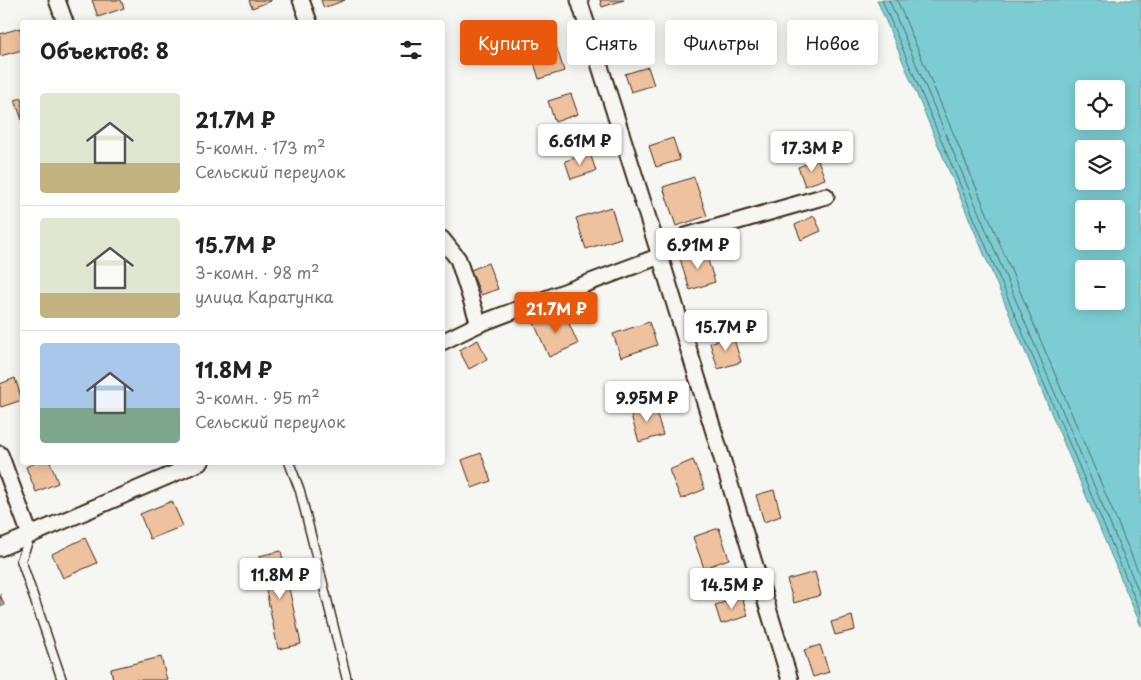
<!DOCTYPE html>
<html lang="ru">
<meta charset="utf-8">
<style>
body{margin:0;font-family:"Playpen Sans",sans-serif;background:#f6f6f6;color:#222;height:100vh;display:flex;flex-direction:column;font-size:19px;white-space:nowrap}
*{box-sizing:border-box;margin:0}
p{font-size:16px;color:#767676}
.icon{flex:none;width:28px;height:28px;fill:none;stroke:currentColor;stroke-width:2;stroke-linecap:round;stroke-linejoin:round}
.map{position:relative;flex:1;overflow:hidden}
.side{position:absolute;left:20px;top:20px;width:425px;height:445px;display:flex;flex-direction:column;background:#fff;border-radius:5px;box-shadow:0 2px 12px #0003}
.side>*{flex:none}
.banner{position:absolute;left:460px;top:20px;width:475px;height:45px;display:flex;gap:10px}
.tools{position:absolute;left:1075px;top:80px;display:grid;gap:10px}
.tools a{display:grid;place-items:center;width:50px;height:50px;border-radius:5px;background:#fff;box-shadow:0 2px 12px #0003;font-size:25px}
.price{position:absolute;translate:-50% -42px;padding:0 11px;border-radius:5px;background:#fff;color:#222;font-size:16px;line-height:32px;filter:drop-shadow(0 1px 2px #0008)}
.price::after{content:'';position:absolute;left:50%;top:30px;width:15px;height:11px;margin-left:-8px;background:inherit;clip-path:polygon(0 0,100% 0,50% 100%)}
.price.current{background:#ea580c;color:#fff}
ul{padding:0;list-style:none}
li{display:flex;align-items:center;gap:15px;height:125px;padding:0 20px}
li+li{border-top:1px solid #e0e0e0}
li span{display:grid;place-items:center;flex:none;width:140px;height:100px;border-radius:5px;color:#555}
li>.icon{margin-inline-start:auto}
span .icon{width:60px;height:60px;fill:#fffc;stroke-width:1}
li b{font-size:21px}
h2{display:flex;justify-content:space-between;align-items:center;height:60px;padding:0 20px;font-size:21px}
.tag{padding:0 18px;border-radius:5px;background:#fff;box-shadow:0 2px 12px #0003;font-size:18px;line-height:45px}
.tag.current{background:#ea580c;color:#fff}
.map>svg:first-child{display:block}
</style>
<div class="map">
<svg width="1141" height="680" viewBox="0 0 1141 680">
<rect width="100%" height="100%" fill="#f6f6f2"/>
<filter id="ink" filterUnits="userSpaceOnUse"><feTurbulence type="fractalNoise" baseFrequency=".02" numOctaves="2"/><feDisplacementMap in="SourceGraphic" scale="10" xChannelSelector="R" yChannelSelector="G"/><feConvolveMatrix kernelMatrix="1 2 1 2 8 2 1 2 1" color-interpolation-filters="sRGB"/></filter>
<g filter="url(#ink)">
<path fill="#7ccdd3" stroke="#628c8b" fill-rule="evenodd" d="M877,0H1141V626ZM1084,89H1116V121H1084ZM1084,149H1116V181H1084ZM1084,209H1116V241H1084ZM1084,269H1116V301H1084Z"/>
<g fill="none" stroke-linecap="round" stroke-linejoin="round">
<g stroke="#556b66" stroke-width="1">
<polyline points="882,0 1141,613"/>
<polyline points="889,0 1141,597"/>
<polyline points="897,0 1141,578"/>
</g>
</g>
<g fill="#efc29f" stroke="#3b2a1e">
<polygon points="92,0 121,0 124,8 98,17"/>
<polygon points="249,0 271,0 271,1 252,8"/>
<polygon points="321,0 345,0 324,8"/>
<polygon points="600,0 624,0 602,7"/>
<polygon points="633,27 638,44 615,50 610,33"/>
<polygon points="20,28 22,38 22,50 0,56 0,34"/>
<polygon points="555,42 564,71 539,79 530,49"/>
<polygon points="648,67 654,85 631,92 625,74"/>
<polygon points="571,94 578,114 555,122 548,101"/>
<polygon points="22,98 22,120 15,100"/>
<polygon points="673,138 680,160 656,167 649,146"/>
<polygon points="590,153 596,171 571,179 565,161"/>
<polygon points="818,160 825,179 805,186 798,167"/>
<polygon points="694,177 707,216 676,226 663,187"/>
<polygon points="611,207 621,238 586,249 576,218"/>
<polygon points="814,216 821,231 801,240 795,225"/>
<polygon points="705,251 715,282 690,290 680,259"/>
<polygon points="488,263 498,289 481,295 471,270"/>
<polygon points="563,310 578,344 549,357 534,323"/>
<polygon points="649,322 657,345 621,357 613,334"/>
<polygon points="733,336 741,362 718,369 710,343"/>
<polygon points="478,340 487,359 469,369 459,350"/>
<polygon points="15,378 22,400 1,407 0,404 0,384"/>
<polygon points="654,404 663,435 639,442 630,412"/>
<polygon points="481,453 491,481 472,488 462,460"/>
<polygon points="693,460 705,489 681,499 669,470"/>
<polygon points="37,462 50,462 58,483 36,492 26,467"/>
<polygon points="774,490 781,516 764,522 756,495"/>
<polygon points="172,501 183,526 150,539 140,514"/>
<polygon points="719,528 729,559 704,568 693,537"/>
<polygon points="85,538 97,563 63,578 52,554"/>
<polygon points="281,551 301,644 278,649 259,556"/>
<polygon points="815,572 821,595 794,603 787,580"/>
<polygon points="0,594 4,605 0,606"/>
<polygon points="742,597 748,616 721,624 715,605"/>
<polygon points="852,616 855,630 835,635 831,622"/>
<polygon points="820,645 829,672 813,677 804,650"/>
<polygon points="161,657 167,680 113,680 111,669"/>
</g>
<g fill="none" stroke-linecap="round" stroke-linejoin="round">
<g stroke="#3b2a1e" stroke-width="11">
<g id="service">
<polyline points="289,462 300,491 347,680"/>
<polyline points="30,537 21,560 62,680"/>
</g>
</g>
<g stroke="#3b2a1e" stroke-width="19">
<g id="minor">
<polyline points="57,0 65,22"/>
<polyline points="301,0 309,22"/>
<polyline points="579,0 660,256 790,680"/>
<polyline points="442,239 458,259 479,324"/>
<polyline points="442,342 479,324 660,256 686,236 826,196"/>
<polyline points="0,454 30,535"/>
<polyline points="0,548 201,462"/>
</g>
</g>
<use href="#service" stroke="#f6f6f2" stroke-width="8"/>
<use href="#minor" stroke="#f6f6f2" stroke-width="15"/>
</g>
</g>
</svg>
<div class="tools">
<a><svg class="icon" aria-label="locate" viewBox="0 0 24 24"><circle cx="12" cy="12" r="6"/><path d="M12 2v4M12 18v4M2 12h4M18 12h4"/></svg></a>
<a><svg class="icon" aria-label="layers" viewBox="0 0 24 24"><path d="M12 4l9 5-9 5-9-5zM3 14l9 5 9-5"/></svg></a>
<a>+</a>
<a>−</a>
</div>
<b class="price" style="left:580px;top:166px">6.61M ₽</b>
<b class="price" style="left:812px;top:173px">17.3M ₽</b>
<b class="price" style="left:698px;top:270px">6.91M ₽</b>
<b class="price current" style="left:556px;top:334px">21.7M ₽</b>
<b class="price" style="left:726px;top:352px">15.7M ₽</b>
<b class="price" style="left:647px;top:423px">9.95M ₽</b>
<b class="price" style="left:280px;top:600px">11.8M ₽</b>
<b class="price" style="left:732px;top:610px">14.5M ₽</b>
<div class="banner">
<a class="tag current">Купить</a>
<a class="tag">Снять</a>
<a class="tag">Фильтры</a>
<a class="tag">Новое</a>
</div>
<section class="side">
<h2>Объектов: 8<svg class="icon" aria-label="filters" viewBox="0 0 24 24"><path d="M4 7h16M4 17h16"/><circle cx="9" cy="7" r="2"/><circle cx="15" cy="17" r="2"/></svg></h2>
<ul>
<li><span style="background:linear-gradient(#dfe7d0 70%,#c2b280 0)"><svg class="icon" aria-label="home" viewBox="0 0 24 24"><path d="M3 11l9-7 9 7M6 9v11h12V9"/></svg></span><div><b>21.7M ₽</b><p>5-комн. · 173 m²</p><p>Сельский переулок</p></div></li>
<li><span style="background:linear-gradient(#dfe7d0 75%,#c2b280 0)"><svg class="icon" aria-label="home" viewBox="0 0 24 24"><path d="M3 11l9-7 9 7M6 9v11h12V9"/></svg></span><div><b>15.7M ₽</b><p>3-комн. · 98 m²</p><p>улица Каратунка</p></div></li>
<li><span style="background:linear-gradient(#a9c7e8 65%,#7fa58c 0)"><svg class="icon" aria-label="home" viewBox="0 0 24 24"><path d="M3 11l9-7 9 7M6 9v11h12V9"/></svg></span><div><b>11.8M ₽</b><p>3-комн. · 95 m²</p><p>Сельский переулок</p></div></li>
</ul>
</section>
</div>
